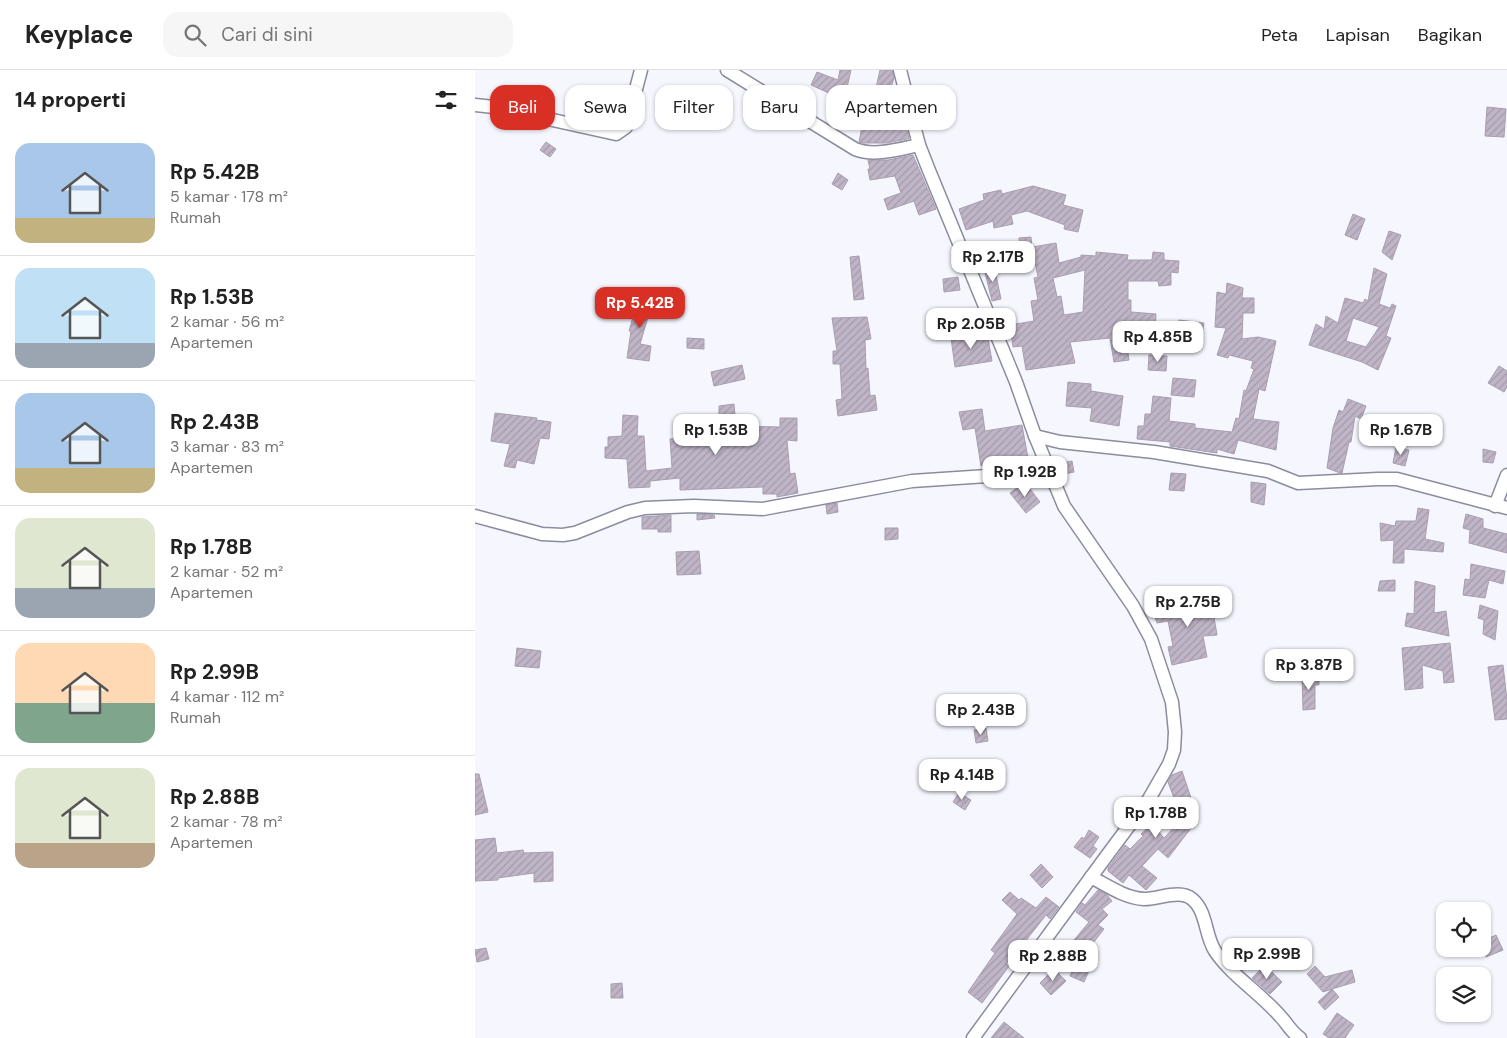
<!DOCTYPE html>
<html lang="id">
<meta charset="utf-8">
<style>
body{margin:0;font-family:"DM Sans",sans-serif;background:#f6f6f6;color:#222;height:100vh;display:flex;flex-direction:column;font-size:19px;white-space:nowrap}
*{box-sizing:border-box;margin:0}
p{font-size:16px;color:#767676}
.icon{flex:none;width:28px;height:28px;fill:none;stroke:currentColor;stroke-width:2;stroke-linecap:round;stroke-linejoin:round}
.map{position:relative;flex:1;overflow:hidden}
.sheet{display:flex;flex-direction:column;background:#fff;width:475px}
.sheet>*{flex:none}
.banner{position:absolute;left:15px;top:15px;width:475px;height:45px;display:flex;gap:10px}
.buttons{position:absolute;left:961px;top:832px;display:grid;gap:10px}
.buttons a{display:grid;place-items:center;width:55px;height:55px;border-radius:10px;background:#fff;box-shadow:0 1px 4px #0004;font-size:25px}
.price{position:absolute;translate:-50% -42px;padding:0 11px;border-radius:10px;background:#fff;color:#222;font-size:16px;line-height:32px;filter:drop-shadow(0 1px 2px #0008)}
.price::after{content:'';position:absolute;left:50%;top:30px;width:15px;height:11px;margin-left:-8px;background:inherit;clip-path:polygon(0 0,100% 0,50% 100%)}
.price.active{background:#d93025;color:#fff}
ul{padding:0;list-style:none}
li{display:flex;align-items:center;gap:15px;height:125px;padding:0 15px}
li+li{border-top:1px solid #e0e0e0}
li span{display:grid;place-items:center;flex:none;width:140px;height:100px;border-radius:15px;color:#555}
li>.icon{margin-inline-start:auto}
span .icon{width:60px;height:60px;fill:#fffc;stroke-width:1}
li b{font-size:21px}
h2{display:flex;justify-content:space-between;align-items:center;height:60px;padding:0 15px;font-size:21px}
.pill{padding:0 18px;border-radius:15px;background:#fff;box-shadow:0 1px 4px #0004;font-size:18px;line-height:45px}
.pill.active{background:#d93025;color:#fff}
header{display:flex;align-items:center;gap:30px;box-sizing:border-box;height:70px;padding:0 25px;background:#fff;border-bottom:1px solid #e0e0e0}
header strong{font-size:24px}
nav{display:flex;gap:28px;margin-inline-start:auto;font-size:18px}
.search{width:350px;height:45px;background:#f6f6f6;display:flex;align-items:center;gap:12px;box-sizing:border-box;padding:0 18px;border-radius:15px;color:#767676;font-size:19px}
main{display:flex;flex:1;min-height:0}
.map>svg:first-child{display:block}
</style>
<header>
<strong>Keyplace</strong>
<div class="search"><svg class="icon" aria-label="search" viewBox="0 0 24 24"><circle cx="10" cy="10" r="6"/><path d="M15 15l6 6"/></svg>Cari di sini</div>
<nav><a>Peta</a><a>Lapisan</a><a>Bagikan</a></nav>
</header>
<main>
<section class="sheet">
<h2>14 properti<svg class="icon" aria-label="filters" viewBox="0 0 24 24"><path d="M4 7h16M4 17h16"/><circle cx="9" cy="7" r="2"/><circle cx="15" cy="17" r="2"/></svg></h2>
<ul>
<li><span style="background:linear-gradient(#a9c7e8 75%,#c2b280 0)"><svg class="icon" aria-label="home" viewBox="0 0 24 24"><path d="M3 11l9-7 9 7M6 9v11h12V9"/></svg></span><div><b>Rp 5.42B</b><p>5 kamar · 178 m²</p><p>Rumah</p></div></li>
<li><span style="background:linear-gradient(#bfe0f5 75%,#9aa5b1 0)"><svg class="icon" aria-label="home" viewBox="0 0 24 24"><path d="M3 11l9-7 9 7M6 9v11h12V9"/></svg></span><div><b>Rp 1.53B</b><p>2 kamar · 56 m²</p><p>Apartemen</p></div></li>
<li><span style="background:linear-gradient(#a9c7e8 75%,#c2b280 0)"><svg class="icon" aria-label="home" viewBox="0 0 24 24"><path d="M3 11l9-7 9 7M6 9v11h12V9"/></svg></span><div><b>Rp 2.43B</b><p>3 kamar · 83 m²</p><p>Apartemen</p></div></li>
<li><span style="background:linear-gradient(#dfe7d0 70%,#9aa5b1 0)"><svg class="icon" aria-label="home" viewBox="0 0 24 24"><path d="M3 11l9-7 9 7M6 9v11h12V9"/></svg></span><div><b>Rp 1.78B</b><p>2 kamar · 52 m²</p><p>Apartemen</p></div></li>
<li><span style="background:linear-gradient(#ffd9b3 60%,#7fa58c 0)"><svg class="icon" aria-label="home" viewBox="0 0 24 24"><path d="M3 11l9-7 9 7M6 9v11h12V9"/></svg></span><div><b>Rp 2.99B</b><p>4 kamar · 112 m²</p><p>Rumah</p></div></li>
<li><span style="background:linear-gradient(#dfe7d0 75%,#b9a48a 0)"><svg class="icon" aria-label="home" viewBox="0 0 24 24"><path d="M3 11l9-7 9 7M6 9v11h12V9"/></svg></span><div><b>Rp 2.88B</b><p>2 kamar · 78 m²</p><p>Apartemen</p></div></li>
</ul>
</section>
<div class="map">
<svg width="1032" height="968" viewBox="0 0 1032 968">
<defs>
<pattern id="building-hatch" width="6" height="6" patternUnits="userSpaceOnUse" patternTransform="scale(1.25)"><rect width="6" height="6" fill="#bfb5c7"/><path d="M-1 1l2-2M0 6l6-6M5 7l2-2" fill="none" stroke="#a39aaa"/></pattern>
</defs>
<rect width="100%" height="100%" fill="#f5f6fe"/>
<g fill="url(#building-hatch)" stroke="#a89eb0" fill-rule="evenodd">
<polygon points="365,0 376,0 371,22 373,23 370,36 354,33 356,24 336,15 342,2 363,10"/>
<polygon points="405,0 417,0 419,8 414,24 422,22 434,68 432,69 411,73 389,73 384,72 388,51 411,56 401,18"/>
<polygon points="284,30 304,41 300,50 280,40"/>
<polygon points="460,31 464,51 447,54 442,34"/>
<polygon points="1012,37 1031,39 1029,67 1010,66"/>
<polygon points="71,72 81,79 75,87 65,80"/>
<polygon points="438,85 461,139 444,145 439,131 413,140 409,129 426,123 420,106 395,110 393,99 395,99 393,90 413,90"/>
<polygon points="363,103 373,110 367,120 357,114"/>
<polygon points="558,116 591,125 588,135 608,140 603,162 589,159 590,155 552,141 536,145 538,154 519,158 518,151 491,160 484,139 509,130 508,124 526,120 527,124"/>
<polygon points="878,144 890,149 882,170 870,165"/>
<polygon points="914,161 926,165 917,190 907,182"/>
<polygon points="556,167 557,179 545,180 544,168"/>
<path d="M581,173L584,193L606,187V185L621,186V182L653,185L652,190H677L678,182L689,183V190L704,191L703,203L696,202V215L684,216L683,211H653V230H656V242L681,244L680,263L650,261L654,290L639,292L635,268L595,272L600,293L551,300L547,276L538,277L535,255L559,251L556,231L563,230L559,208L563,207L557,177ZM610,200L608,242L589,245L586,226L582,227L578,208Z"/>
<polygon points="384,186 389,229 379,230 375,187"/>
<polygon points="519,196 526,229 517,231 509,198"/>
<path d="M899,198L912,204L904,234L915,238L917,234L921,236L911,266L916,268L903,300L887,292L834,275L841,254L849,259L851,246L863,253L870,228L888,233L890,229L893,231ZM878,248L904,257L891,277L871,271Z"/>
<polygon points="483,207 485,220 469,222 468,209"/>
<polygon points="752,213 768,218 767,228 779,228 779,243 768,243 767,269 783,267 801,271 790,321 784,319 778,349 804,352 801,380 763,370 759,384 742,379 742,383 695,376 695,372 662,369 663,356 669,356 670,344 676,344 678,326 696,328 694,351 720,354 720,358 757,362 761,348 764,349 769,320 771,321 779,299 776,298 778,291 754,285 753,288 742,285 751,258 740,257 742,222 751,224"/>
<polygon points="165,223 179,227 165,274 176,276 174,291 152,288 156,261 154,261"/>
<polygon points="392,247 396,269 390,270 391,299 393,298 395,326 400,325 402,340 363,346 361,330 367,329 365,294 358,294 358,281 362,281 357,248"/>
<polygon points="704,250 729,253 726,270 701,266"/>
<polygon points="512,263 517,291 480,297 476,268"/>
<polygon points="212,268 229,269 229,279 212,278"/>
<polygon points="674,285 692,286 691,301 673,300"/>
<polygon points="267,295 270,309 239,316 236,302"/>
<polygon points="1024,296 1032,301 1032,317 1029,322 1013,313"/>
<polygon points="698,308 721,310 719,327 696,325"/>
<polygon points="593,312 616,314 616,321 648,326 644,356 615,351 617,338 591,336"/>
<polygon points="873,329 891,336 886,349 880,346 876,372 874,372 867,403 865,403 852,398 858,358 864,340 868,342"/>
<polygon points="259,334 261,356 305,357 305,348 322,348 322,371 312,370 315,404 320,403 323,423 302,427 302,424 288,424 288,417 205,420 205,408 175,411 175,417 154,418 152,389 130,388 130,377 133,377 133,367 147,366 148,345 163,346 162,366 169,366 171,401 197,398 195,369 209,368 210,370 235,370 233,348 244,347 244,336"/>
<polygon points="507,339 510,361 547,355 553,388 506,396 500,358 488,360 484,342"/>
<polygon points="20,343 62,348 61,350 76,352 74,369 65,368 59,394 42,390 40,398 29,396 35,374 16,371"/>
<polygon points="921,377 934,380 930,396 918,393"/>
<polygon points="1008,379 1021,382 1018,393 1008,392"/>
<polygon points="597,391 599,402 589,404 587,393"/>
<polygon points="696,403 711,404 709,421 694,420"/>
<polygon points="776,412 791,414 789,435 776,432"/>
<polygon points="546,415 552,415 565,432 551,443 535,423"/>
<polygon points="362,433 363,442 352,444 351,435"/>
<polygon points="943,438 954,440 950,469 969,473 968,482 929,479 929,493 918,493 919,470 906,471 905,453 920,456 921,451 941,451"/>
<polygon points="222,444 239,445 240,448 222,450"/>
<polygon points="991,444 1008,449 1008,458 1032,464 1032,483 994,473 995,460 988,458"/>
<polygon points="196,445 196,462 183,462 183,459 167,459 167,447"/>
<polygon points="410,458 423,458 423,469 410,470"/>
<polygon points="224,481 226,504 202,505 201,482"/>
<polygon points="996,494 1030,501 1028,514 1014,510 1010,528 988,525 990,509 995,510"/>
<polygon points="920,510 920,521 903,521 905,511"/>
<polygon points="940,511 960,516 959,543 971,541 974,566 930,556 932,543 939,544"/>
<polygon points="739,529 742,546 739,547 742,565 728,566 732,587 697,595 693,577 698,576 693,551 682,553 677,538"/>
<polygon points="1005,535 1023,541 1020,570 1008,564 1009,550 1003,548"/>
<polygon points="975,573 979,612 969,613 968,601 947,595 948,618 930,620 927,578"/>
<polygon points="42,578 66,581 64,598 40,596"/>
<polygon points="797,586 816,588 815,602 796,599"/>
<polygon points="1028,595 1032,630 1032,649 1020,650 1013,597"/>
<polygon points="827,604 844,605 844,615 840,615 840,639 828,640"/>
<polygon points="511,658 513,671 501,673 499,660"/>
<polygon points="707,701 723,749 693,788 683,779 667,796 682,808 671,820 654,805 648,813 633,801 633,798 650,775 655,779 668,766 666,764 677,754 689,768 707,749 693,712 697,705"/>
<polygon points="0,704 4,704 13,742 0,745"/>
<polygon points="484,723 496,730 490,740 478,732"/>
<polygon points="614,760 624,767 618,776 622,779 615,788 599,777 607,767 609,769"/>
<polygon points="20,768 22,783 48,780 49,783 78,782 78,811 59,812 59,803 23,808 23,810 0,811 0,770"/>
<polygon points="566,794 578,807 567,818 555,805"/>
<polygon points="623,820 632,825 637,831 627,839 633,845 623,855 629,859 615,877 619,880 609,893 616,896 609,912 595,906 605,883 595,875 614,852 601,842 607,833 610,835"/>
<polygon points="535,822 544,830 546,828 561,838 571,827 584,837 575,849 571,845 549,873 547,871 531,894 534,896 507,933 493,922 520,883 516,880 542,844 527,830"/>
<polygon points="1021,865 1028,880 1011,887 1008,880 1008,871"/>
<polygon points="11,878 14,889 2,892 0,880"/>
<polygon points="790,895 807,912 795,924 777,908"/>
<polygon points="840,896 850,907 877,900 880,912 857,919 864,927 850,940 843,932 857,919 848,922 832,904"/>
<polygon points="579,899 591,911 576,925 565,913"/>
<polygon points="147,913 148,928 136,928 136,914"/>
<polygon points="862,943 879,955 870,968 854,968 848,964"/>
<polygon points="529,952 549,968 516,968"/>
</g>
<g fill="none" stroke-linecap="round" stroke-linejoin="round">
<g stroke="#8b8c9e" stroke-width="15">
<g id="minor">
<path d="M252,0L380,79C399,87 425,79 444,75"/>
<polyline points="425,0 444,75 453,98 541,312 560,366 589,436 658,536 676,569 697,632 700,662 699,680 694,694 674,729 633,784 498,968"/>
<polyline points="0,35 19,37 141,64 151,57 166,0"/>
<polyline points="560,366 585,372 679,382 793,401 823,413 903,409 922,409 1032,438"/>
<polyline points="1020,436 1032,405"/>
<polyline points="0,446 67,464 88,465 100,463 153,442 170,438 219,436 288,439 437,411 512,406 577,407"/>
<path d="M616,807C633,816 650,828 669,829C684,829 705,819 717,829C732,841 730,866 740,881C757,906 785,923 805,946C812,953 816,962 825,968"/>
</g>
</g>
<use href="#minor" stroke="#fff" stroke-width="12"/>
</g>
</svg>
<div class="buttons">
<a><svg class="icon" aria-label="locate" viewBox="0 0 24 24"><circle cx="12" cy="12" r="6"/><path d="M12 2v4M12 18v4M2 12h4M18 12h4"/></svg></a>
<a><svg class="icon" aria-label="layers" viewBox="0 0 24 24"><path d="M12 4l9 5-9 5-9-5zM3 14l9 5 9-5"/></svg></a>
</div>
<b class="price" style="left:518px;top:213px">Rp 2.17B</b>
<b class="price active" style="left:165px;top:259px">Rp 5.42B</b>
<b class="price" style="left:496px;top:280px">Rp 2.05B</b>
<b class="price" style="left:683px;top:293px">Rp 4.85B</b>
<b class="price" style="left:241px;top:386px">Rp 1.53B</b>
<b class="price" style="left:926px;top:386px">Rp 1.67B</b>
<b class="price" style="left:550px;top:428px">Rp 1.92B</b>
<b class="price" style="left:713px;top:558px">Rp 2.75B</b>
<b class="price" style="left:834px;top:621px">Rp 3.87B</b>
<b class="price" style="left:506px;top:666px">Rp 2.43B</b>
<b class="price" style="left:487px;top:731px">Rp 4.14B</b>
<b class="price" style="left:681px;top:769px">Rp 1.78B</b>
<b class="price" style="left:792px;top:910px">Rp 2.99B</b>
<b class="price" style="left:578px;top:912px">Rp 2.88B</b>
<div class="banner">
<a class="pill active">Beli</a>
<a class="pill">Sewa</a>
<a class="pill">Filter</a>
<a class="pill">Baru</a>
<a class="pill">Apartemen</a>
</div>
</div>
</main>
